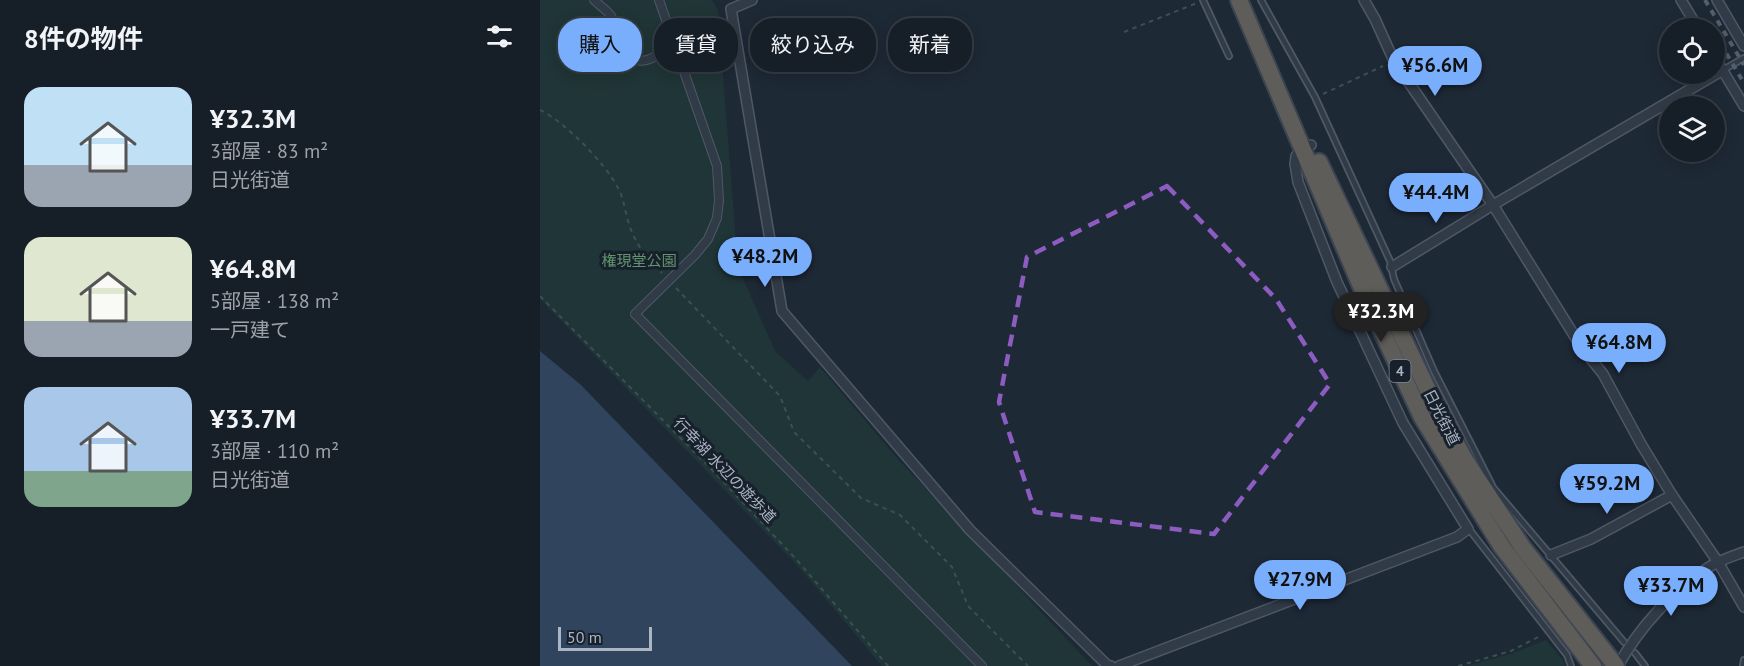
<!DOCTYPE html>
<html lang="ja">
<meta charset="utf-8">
<style>
body{margin:0;font-family:"PT Sans","Noto Sans JP",sans-serif;background:#232c34;color:#f1f3f6;height:100vh;display:flex;flex-direction:column;font-size:22px;white-space:nowrap}
*{box-sizing:border-box;margin:0}
p{font-size:20px;color:#9ea2a8}
.icon{flex:none;width:33px;height:33px;fill:none;stroke:currentColor;stroke-width:2;stroke-linecap:round;stroke-linejoin:round}
.map{position:relative;flex:1;overflow:hidden}
.drawer{display:flex;flex-direction:column;background:#161f28;width:540px}
.drawer>*{flex:none}
.top-card{position:absolute;left:18px;top:18px;width:570px;height:54px;display:flex;gap:12px}
.tools{position:absolute;left:1119px;top:18px;display:grid;gap:12px}
.tools a{display:grid;place-items:center;width:66px;height:66px;border-radius:50%;background:#161f28;box-shadow:0 3px 15px #0003,0 0 0 2px #353d45;font-size:30px}
.scale{position:absolute;left:18px;bottom:15px;width:94px;box-sizing:border-box;padding-left:6px;border:3px solid #abb5c4;border-top:0;font-size:16px;line-height:21px;white-space:nowrap;color:#abb5c4;-webkit-text-stroke:4px #17202b;paint-order:stroke}
.price{position:absolute;translate:-50% -51px;padding:0 14px;border-radius:21px;background:#78aefc;color:#111;font-size:20px;line-height:39px;filter:drop-shadow(0 2px 3px #0008)}
.price::after{content:'';position:absolute;left:50%;top:36px;width:18px;height:14px;margin-left:-9px;background:inherit;clip-path:polygon(0 0,100% 0,50% 100%)}
.price.selected{background:#222;color:#fff}
ul{padding:0;list-style:none}
li{display:flex;align-items:center;gap:18px;height:150px;padding:0 24px}
li span{display:grid;place-items:center;flex:none;width:168px;height:120px;border-radius:18px;color:#555}
li>.icon{margin-inline-start:auto}
span .icon{width:72px;height:72px;fill:#fffc;stroke-width:1}
li b{font-size:26px}
h2{display:flex;justify-content:space-between;align-items:center;height:72px;padding:0 24px;font-size:26px}
.chip{padding:0 21px;border-radius:24px;background:#161f28;box-shadow:0 3px 15px #0003,0 0 0 2px #353d45;font-size:21px;line-height:54px}
.chip.selected{background:#78aefc;color:#111}
main{display:flex;flex:1;min-height:0}
.map>svg:first-child{display:block}
</style>
<main>
<section class="drawer">
<h2>8件の物件<svg class="icon" aria-label="filters" viewBox="0 0 24 24"><path d="M4 7h16M4 17h16"/><circle cx="9" cy="7" r="2"/><circle cx="15" cy="17" r="2"/></svg></h2>
<ul>
<li><span style="background:linear-gradient(#bfe0f5 65%,#9aa5b1 0)"><svg class="icon" aria-label="home" viewBox="0 0 24 24"><path d="M3 11l9-7 9 7M6 9v11h12V9"/></svg></span><div><b>¥32.3M</b><p>3部屋 · 83 m²</p><p>日光街道</p></div></li>
<li><span style="background:linear-gradient(#dfe7d0 70%,#9aa5b1 0)"><svg class="icon" aria-label="home" viewBox="0 0 24 24"><path d="M3 11l9-7 9 7M6 9v11h12V9"/></svg></span><div><b>¥64.8M</b><p>5部屋 · 138 m²</p><p>一戸建て</p></div></li>
<li><span style="background:linear-gradient(#a9c7e8 70%,#7fa58c 0)"><svg class="icon" aria-label="home" viewBox="0 0 24 24"><path d="M3 11l9-7 9 7M6 9v11h12V9"/></svg></span><div><b>¥33.7M</b><p>3部屋 · 110 m²</p><p>日光街道</p></div></li>
</ul>
</section>
<div class="map">
<svg width="1204" height="666" viewBox="0 0 1204 666">
<rect width="100%" height="100%" fill="#1e2936"/>
<g fill="#203537">
<polygon points="0,0 172,0 178,10 198,267 235,351 268,381 280,367 356,457 552,666 342,666 257,565 0,299"/>
<polygon points="1006,640 1023,660 1025,666 926,666 971,654"/>
</g>
<polygon fill="#30445e" points="0,351 41,385 312,666 0,666"/>
<g fill="none" stroke-linecap="round" stroke-linejoin="round">
<g stroke="#4f5865" stroke-width="8">
<g id="service">
<polyline points="663,0 689,56"/>
<polyline points="721,0 775,97 850,261 854,279 894,371 952,485"/>
<polyline points="1183,70 1204,58"/>
<polyline points="951,485 1084,642"/>
<polyline points="929,529 1027,655 1031,666"/>
<polyline points="1095,653 1105,666"/>
<polyline points="1203,666 1204,660"/>
</g>
</g>
<g stroke="#4f5865" stroke-width="10">
<g id="pedestrian">
<path d="M54,0C59,5 67,10 71,16C77,26 77,38 83,48C98,73 119,56 134,41"/>
<polyline points="119,0 177,166 179,200 177,218 168,239 155,255 95,314 442,666"/>
</g>
</g>
<g stroke="#4f5865" stroke-width="12">
<g id="minor">
<polyline points="212,0 191,9 242,311 430,530 567,665 571,666"/>
<polyline points="824,0 835,19 854,61 953,205 1042,348 1063,374 1101,444 1132,495 1178,562 1204,607"/>
<polyline points="1141,0 1158,28"/>
<polyline points="1177,0 1204,46"/>
<polyline points="1174,56 1204,106"/>
<polyline points="852,267 953,205 1183,70"/>
<polyline points="1011,555 1051,539 1132,495"/>
<polyline points="579,666 917,537 928,529 863,423 797,282 758,182 755,164 756,156 762,149 771,145"/>
<path d="M1078,666C1098,629 1134,589 1169,567C1180,560 1193,556 1204,552"/>
</g>
</g>
<g stroke="#3c4551" stroke-width="20">
<g id="trunk">
<polyline points="699,0 824,293 882,417 962,547 1053,666"/>
<polyline points="779,162 895,405 925,460 983,548 1076,666"/>
</g>
</g>
<g stroke="#3a5152" stroke-width="2" stroke-dasharray="4.5 4.5" stroke-linecap="butt">
<polyline points="584,32 657,3"/>
<polyline points="783,94 843,66"/>
<path d="M0,110C24,121 66,164 78,188C84,199 85,212 89,224C95,244 107,258 122,273"/>
<polyline points="136,288 240,396 254,432 321,498 360,515 412,567 428,606 488,666"/>
<polyline points="0,296 174,472 256,559 348,666"/>
<polyline points="918,666 971,651 1002,635"/>
</g>
<use href="#service" stroke="#313b47" stroke-width="4.5"/>
<use href="#pedestrian" stroke="#313b47" stroke-width="8"/>
<use href="#minor" stroke="#313b47" stroke-width="9"/>
<use href="#trunk" stroke="#5e5d5a" stroke-width="16"/>
<g stroke="#535f6e" stroke-width="4" stroke-dasharray="6 6" stroke-linecap="butt">
<polyline points="1165,0 1204,65"/>
<polyline points="1174,33 1204,83"/>
</g>
</g>
<path fill="none" stroke="#8c5cc1" stroke-width="4.5" stroke-dasharray="12 8" stroke-linejoin="round" d="M627,186L736,299L790,384L674,534L495,512L459,402L487,257Z"/>
<g text-anchor="middle" dominant-baseline="central" stroke-width="6" stroke-linejoin="round" paint-order="stroke">
<rect fill="#17202b" stroke="#7f8896" stroke-width="1.5" x="849.5" y="360" width="21" height="22" rx="4.5"/>
<g font-size="14" font-weight="bold" fill="#abb5c4">
<text x="860" y="371">4</text>
</g>
<g font-size="15" fill="#62956d" stroke="#17202b">
<text x="99" y="260">権現堂公園</text>
</g>
<g font-size="15" fill="#abb5c4" stroke="#17202b">
<text transform="translate(902 417) rotate(63)">日光街道</text>
<text transform="translate(185 470) rotate(46)">行幸湖 水辺の遊歩道</text>
</g>
</g>
</svg>
<div class="tools">
<a><svg class="icon" aria-label="locate" viewBox="0 0 24 24"><circle cx="12" cy="12" r="6"/><path d="M12 2v4M12 18v4M2 12h4M18 12h4"/></svg></a>
<a><svg class="icon" aria-label="layers" viewBox="0 0 24 24"><path d="M12 4l9 5-9 5-9-5zM3 14l9 5 9-5"/></svg></a>
</div>
<div class="scale">50 m</div>
<b class="price" style="left:895px;top:97px">¥56.6M</b>
<b class="price" style="left:896px;top:224px">¥44.4M</b>
<b class="price" style="left:225px;top:288px">¥48.2M</b>
<b class="price selected" style="left:841px;top:343px">¥32.3M</b>
<b class="price" style="left:1079px;top:374px">¥64.8M</b>
<b class="price" style="left:1067px;top:515px">¥59.2M</b>
<b class="price" style="left:760px;top:611px">¥27.9M</b>
<b class="price" style="left:1131px;top:617px">¥33.7M</b>
<div class="top-card">
<a class="chip selected">購入</a>
<a class="chip">賃貸</a>
<a class="chip">絞り込み</a>
<a class="chip">新着</a>
</div>
</div>
</main>
